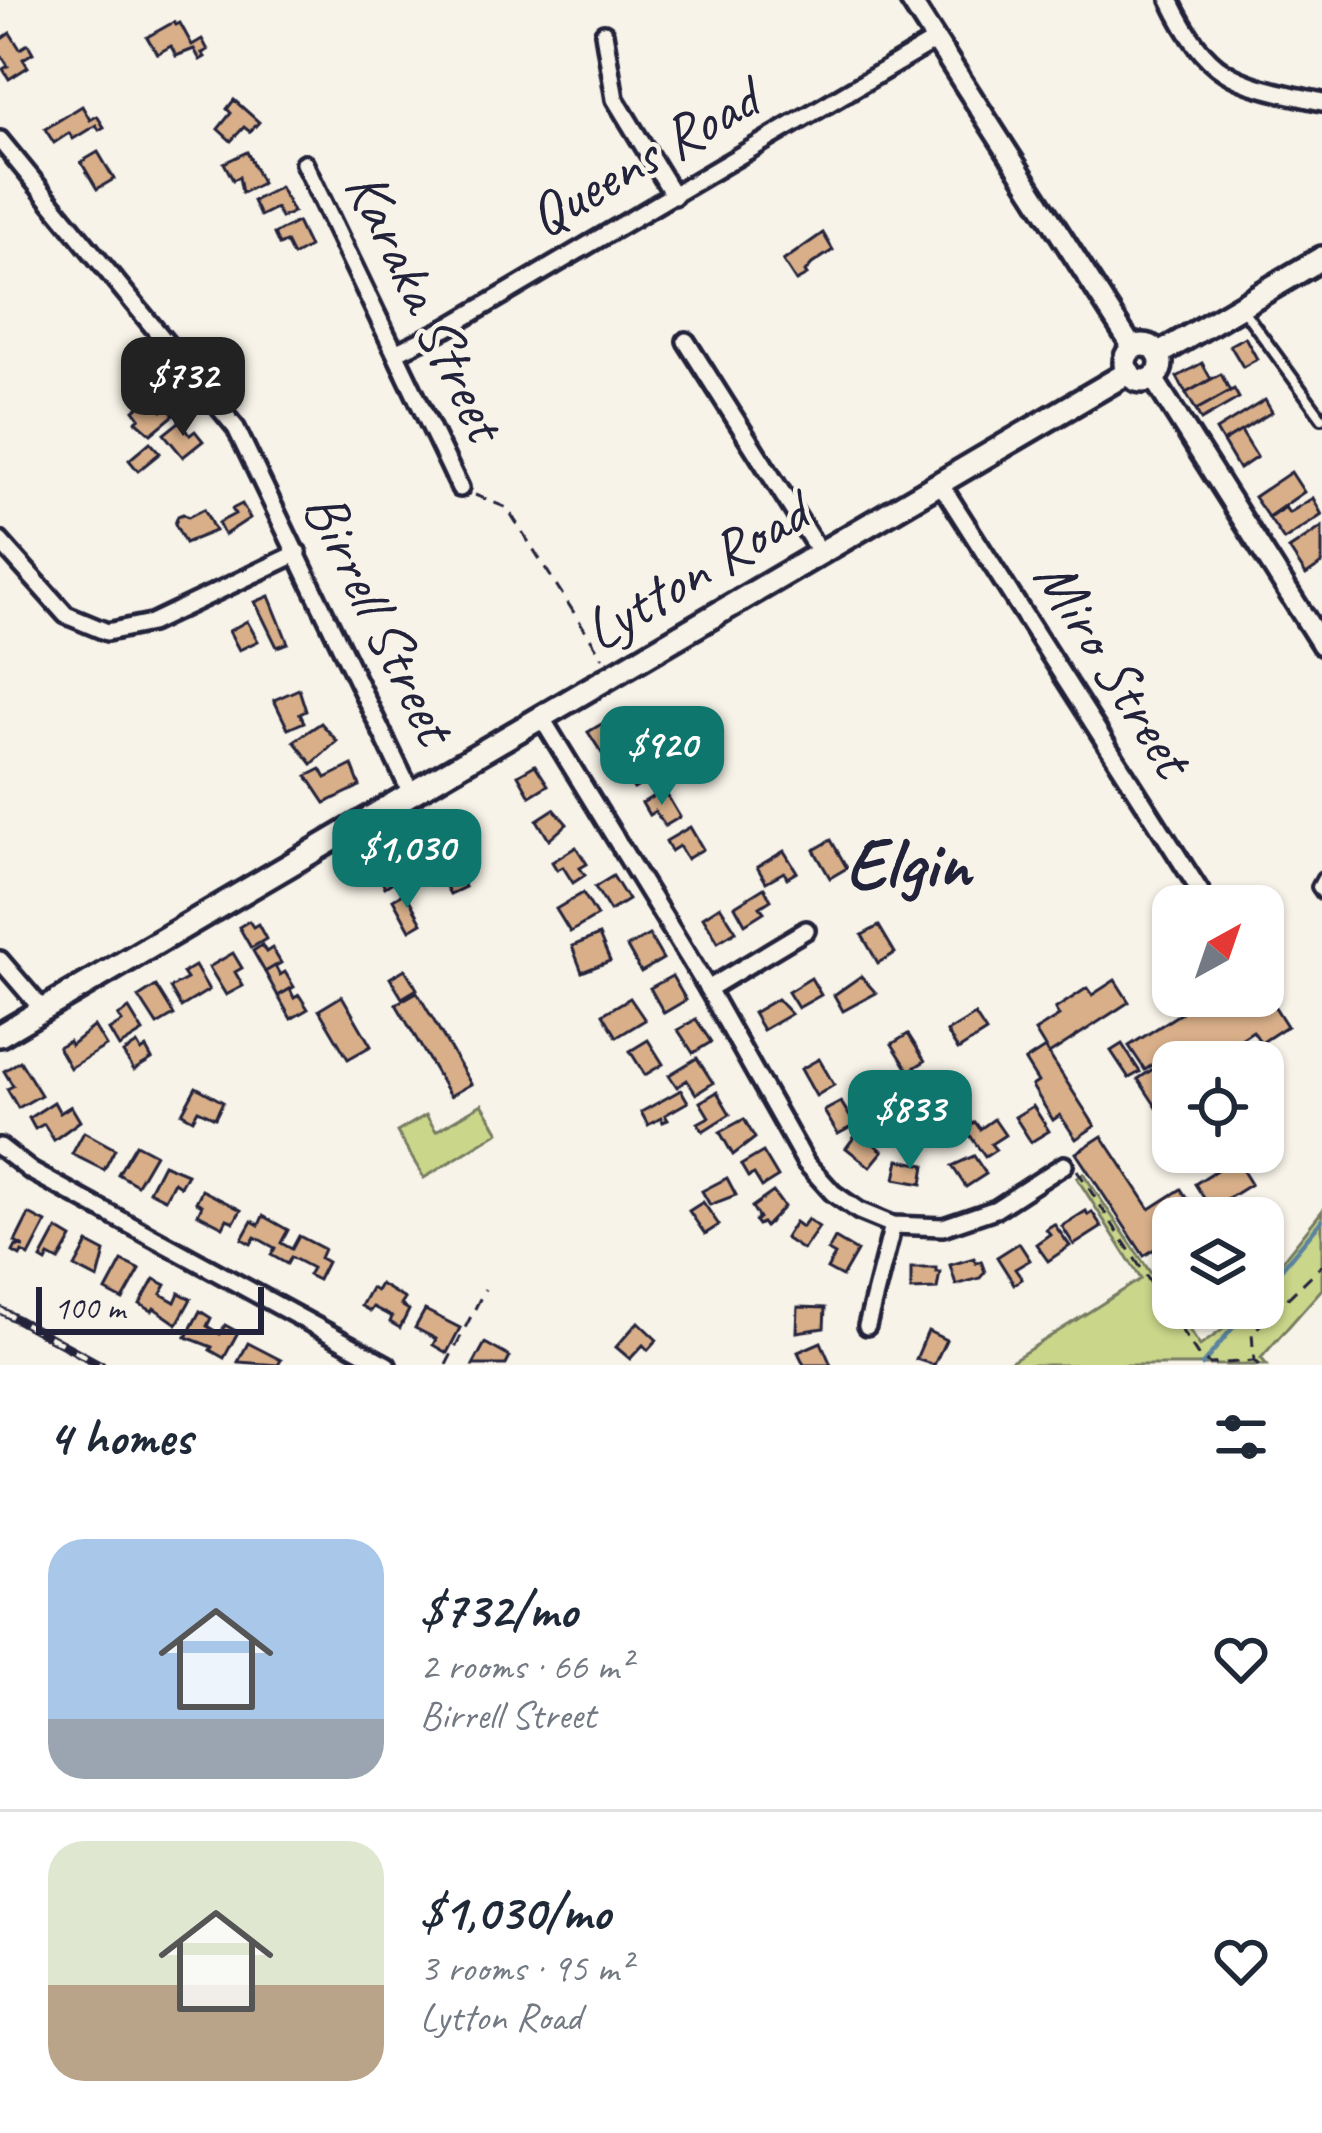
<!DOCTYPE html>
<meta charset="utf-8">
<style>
body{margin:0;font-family:Caveat,sans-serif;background:#f2f2f3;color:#1f2937;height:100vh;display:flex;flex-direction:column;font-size:45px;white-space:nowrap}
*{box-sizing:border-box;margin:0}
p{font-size:39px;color:#747a83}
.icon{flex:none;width:66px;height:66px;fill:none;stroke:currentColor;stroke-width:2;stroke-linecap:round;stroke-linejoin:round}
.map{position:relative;height:1365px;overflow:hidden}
.sheet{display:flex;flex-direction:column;background:#fff;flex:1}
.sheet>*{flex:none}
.needle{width:78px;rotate:40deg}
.tools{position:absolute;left:1152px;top:885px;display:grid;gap:24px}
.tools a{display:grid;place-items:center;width:132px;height:132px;border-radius:24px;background:#fff;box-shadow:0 3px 9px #0004;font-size:60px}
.scale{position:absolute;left:36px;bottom:30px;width:228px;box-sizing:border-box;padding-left:12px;border:6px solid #22223b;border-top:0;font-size:33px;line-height:42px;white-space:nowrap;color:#22223b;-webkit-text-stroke:9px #f7f3e8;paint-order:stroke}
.price{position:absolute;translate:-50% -102px;padding:0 27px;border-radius:24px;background:#0f766e;color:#fff;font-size:39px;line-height:78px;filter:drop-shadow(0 3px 6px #0008)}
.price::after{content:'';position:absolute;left:50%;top:72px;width:36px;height:27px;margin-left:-18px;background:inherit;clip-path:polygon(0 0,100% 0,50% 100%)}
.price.current{background:#222;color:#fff}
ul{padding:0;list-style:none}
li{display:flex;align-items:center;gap:36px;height:300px;padding:0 48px}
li+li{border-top:3px solid #e0e1e3}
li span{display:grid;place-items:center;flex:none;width:336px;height:240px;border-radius:36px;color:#555}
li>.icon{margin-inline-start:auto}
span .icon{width:144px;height:144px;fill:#fffc;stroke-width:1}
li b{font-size:51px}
h2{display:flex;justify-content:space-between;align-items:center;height:144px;padding:0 48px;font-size:51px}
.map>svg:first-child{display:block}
</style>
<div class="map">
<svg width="1322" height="1365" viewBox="0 0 1322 1365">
<rect width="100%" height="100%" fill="#f7f3e8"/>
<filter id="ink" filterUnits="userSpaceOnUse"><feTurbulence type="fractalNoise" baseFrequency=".00833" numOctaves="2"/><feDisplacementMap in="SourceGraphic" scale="24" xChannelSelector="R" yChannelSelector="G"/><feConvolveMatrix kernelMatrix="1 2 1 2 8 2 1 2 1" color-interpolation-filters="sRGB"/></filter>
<g filter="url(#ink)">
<g fill="#cad68a" stroke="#767c62" stroke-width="3">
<polygon points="482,1104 499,1132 424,1178 397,1132 426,1115 436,1131"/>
<polygon points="1083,1173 1200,1346 1232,1323 1244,1308 1263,1308 1263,1285 1322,1211 1322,1289 1261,1358 1267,1365 1005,1365 1141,1279 1077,1178"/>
</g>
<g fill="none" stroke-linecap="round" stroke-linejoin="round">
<g stroke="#5b849f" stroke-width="4.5">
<polyline points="1263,1291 1322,1220"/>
<polyline points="1202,1365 1249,1308"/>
</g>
</g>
<g fill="#d8af89" stroke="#22223b" stroke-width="3">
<polygon points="174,22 176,25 180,23 192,45 202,39 208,50 202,53 205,57 200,60 194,49 176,56 171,46 157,54 147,37"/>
<polygon points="10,33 20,49 28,44 33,53 23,59 28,67 9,79 3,69 8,66 0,53 0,40"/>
<polygon points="234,100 259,122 250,132 244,127 231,141 218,129 231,113 227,109"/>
<polygon points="82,106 90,120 97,116 104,127 99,130 96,125 73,139 69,133 54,143 45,129"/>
<polygon points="98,152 114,179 97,189 81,162"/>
<polygon points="247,152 262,183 242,193 239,177 233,180 224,163"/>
<polygon points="280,187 293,212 281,218 276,208 260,216 253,201"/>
<polygon points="297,222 309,247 293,256 286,242 279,245 274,234"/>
<polygon points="823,233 833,250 812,264 805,272 807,275 796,281 783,261"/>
<polygon points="1245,337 1257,359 1243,367 1230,345"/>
<polygon points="1202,363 1211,379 1186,393 1177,377"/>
<polygon points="1221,374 1230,391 1196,410 1186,393"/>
<polygon points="1234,389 1239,398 1201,420 1196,410"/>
<polygon points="150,397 162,411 167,407 174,415 151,434 136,421 140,418 134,410"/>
<polygon points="1265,400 1272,412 1223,442 1216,430"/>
<polygon points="179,422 190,435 195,431 203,441 183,457 164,434"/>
<polygon points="1241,431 1257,457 1239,469 1223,442"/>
<polygon points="150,442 160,453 138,471 129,460"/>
<polygon points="1291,472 1304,492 1268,517 1254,497"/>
<polygon points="1313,498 1322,515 1284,540 1269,518 1285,507 1289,513"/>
<polygon points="242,504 250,518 224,535 218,523 235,514 232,509"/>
<polygon points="204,509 215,531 185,543 175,524 178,516 183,514 188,517"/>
<polygon points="1322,527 1322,564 1306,575 1289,549"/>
<polygon points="269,596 288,643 277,647 255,602"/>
<polygon points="247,621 258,641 239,650 229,631"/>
<polygon points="299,689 306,711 300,714 304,722 288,729 274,700"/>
<polygon points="605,722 621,748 605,758 588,732"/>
<polygon points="321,723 337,741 312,764 294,741"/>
<polygon points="637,756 651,779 634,789 626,776 619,781 613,771"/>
<polygon points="352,765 360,786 325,803 307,776 321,769 326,778"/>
<polygon points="535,765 548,785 530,796 518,775"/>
<polygon points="664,790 680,817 665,826 655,811 649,815 642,803"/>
<polygon points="554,809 567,824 549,840 537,820"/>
<polygon points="690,827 703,849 687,859 679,846 671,851 666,841"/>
<polygon points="451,834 462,855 458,857 462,864 455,867 465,887 450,894 440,875 449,870 444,861 435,865 423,841 435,836 438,841"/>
<polygon points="831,840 847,868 830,878 814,850"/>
<polygon points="576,847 587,864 580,868 585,875 573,883 563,867 557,870 552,862"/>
<polygon points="784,851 797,872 787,878 784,872 766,882 757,867"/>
<polygon points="392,853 402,869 397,871 401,877 385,887 372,865"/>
<polygon points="613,876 628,900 610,911 595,887"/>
<polygon points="764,888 771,900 760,907 764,912 745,924 735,906"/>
<polygon points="405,892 422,923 410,930 393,899"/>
<polygon points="583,893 597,916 570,932 556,909"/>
<polygon points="720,906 736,931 718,942 703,917"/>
<polygon points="249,921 253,927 258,924 266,939 251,948 239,927"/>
<polygon points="879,926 895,953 878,963 862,935"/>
<polygon points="599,935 610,961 582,972 572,946"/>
<polygon points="649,935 663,959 641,972 627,947"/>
<polygon points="1271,939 1284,960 1263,974 1263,947"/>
<polygon points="262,945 266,952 272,948 281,963 265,972 253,951"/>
<polygon points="233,953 242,968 235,972 243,986 226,995 209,967"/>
<polygon points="195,966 209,990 181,1007 170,988 187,979 183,973"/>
<polygon points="275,966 280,975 285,972 294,987 278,996 265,972"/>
<polygon points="405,969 417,989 402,998 390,978"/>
<polygon points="672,976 686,1000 664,1013 650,988"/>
<polygon points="861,976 876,993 843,1011 834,995"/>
<polygon points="811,978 821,995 798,1008 788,992"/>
<polygon points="1115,980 1129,1002 1049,1054 1035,1031 1059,1016 1055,1009 1087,988 1092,995"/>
<polygon points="156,986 174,1015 157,1025 139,997"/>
<polygon points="1263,988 1287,1026 1261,1043 1253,1031 1206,1062 1173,1062 1173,1070 1164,1057 1145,1070 1129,1046 1181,1013 1167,992 1173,989 1173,996 1263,996"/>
<polygon points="290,989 294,998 299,995 308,1009 291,1019 278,996"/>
<polygon points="417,992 471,1084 450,1096 396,1004"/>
<polygon points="342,996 371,1046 348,1059 319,1010"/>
<polygon points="630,998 645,1020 617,1037 603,1014"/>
<polygon points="777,999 791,1014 763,1030 753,1013"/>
<polygon points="129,1009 143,1032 119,1047 109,1030 122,1022 118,1016"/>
<polygon points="975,1015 986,1032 958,1050 947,1032"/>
<polygon points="696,1019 711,1042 693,1053 678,1030"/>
<polygon points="94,1026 106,1046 70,1068 58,1047 69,1041 71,1045"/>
<polygon points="908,1034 925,1061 909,1071 892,1044"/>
<polygon points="648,1040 663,1064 645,1075 630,1051"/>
<polygon points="137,1044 141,1051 146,1048 152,1059 134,1070 123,1053"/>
<polygon points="1122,1044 1140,1072 1129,1078 1111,1051"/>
<polygon points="1045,1048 1095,1126 1076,1139 1060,1115 1053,1120 1032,1086 1038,1082 1025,1061"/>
<polygon points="697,1058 713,1083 696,1094 687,1080 677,1087 669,1075"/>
<polygon points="819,1059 834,1085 816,1096 801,1069"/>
<polygon points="20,1061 41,1095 18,1108 7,1089 13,1086 4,1071"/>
<polygon points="1153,1069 1173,1100 1173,1132 1138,1079"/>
<polygon points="196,1087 223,1102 215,1118 198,1110 193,1119 182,1113"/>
<polygon points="681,1090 688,1102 665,1115 668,1120 663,1122 661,1118 648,1125 641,1112"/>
<polygon points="717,1092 730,1114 703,1131 698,1123 709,1117 700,1102"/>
<polygon points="54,1102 60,1113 71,1106 80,1121 54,1140 44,1124 35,1129 29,1118"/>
<polygon points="841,1102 855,1125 838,1134 824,1111"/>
<polygon points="1033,1106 1049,1131 1031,1142 1015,1117"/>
<polygon points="744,1119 755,1138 733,1155 720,1132"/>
<polygon points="994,1119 1005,1135 991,1144 996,1150 985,1157 965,1128 975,1122 980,1129"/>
<polygon points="84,1132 115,1149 104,1170 72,1154"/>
<polygon points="858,1132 883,1151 870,1167 846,1148"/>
<polygon points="1102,1136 1150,1209 1181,1189 1200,1218 1173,1218 1173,1237 1144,1256 1076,1153"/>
<polygon points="136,1144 155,1154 137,1185 118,1174"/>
<polygon points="763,1152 778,1177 762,1187 754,1174 748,1177 741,1165"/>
<polygon points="974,1156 986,1174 966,1187 952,1166"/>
<polygon points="1235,1158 1251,1184 1211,1209 1195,1184"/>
<polygon points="899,1160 925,1165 922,1184 895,1179"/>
<polygon points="163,1164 187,1174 180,1186 174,1182 165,1199 149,1191"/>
<polygon points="727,1178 736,1195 710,1205 702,1191"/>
<polygon points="202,1190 241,1210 234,1222 227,1219 223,1227 198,1214 202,1205 196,1202"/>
<polygon points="773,1192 784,1207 765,1227 762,1223 758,1225 755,1221 759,1218 752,1207"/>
<polygon points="703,1202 719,1225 705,1234 689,1211"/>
<polygon points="1086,1211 1088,1215 1092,1212 1102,1227 1074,1245 1062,1226"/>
<polygon points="29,1214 46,1223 29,1256 22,1252 20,1256 13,1252 16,1246 24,1247 15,1242"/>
<polygon points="263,1216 288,1230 281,1243 292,1249 299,1236 324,1249 320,1258 327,1262 318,1280 308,1275 312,1268 291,1257 287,1264 271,1255 275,1248 255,1237 251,1244 242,1239 252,1221 259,1225"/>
<polygon points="808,1219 819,1227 803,1250 785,1238 795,1222 802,1227"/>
<polygon points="1054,1224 1070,1246 1048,1261 1036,1244 1050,1234 1046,1229"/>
<polygon points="57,1229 72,1238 59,1261 49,1256 46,1262 41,1259"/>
<polygon points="835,1238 857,1251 842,1277 827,1269 835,1255 828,1251"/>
<polygon points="88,1243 105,1252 98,1279 75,1267"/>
<polygon points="1019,1243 1030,1260 1015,1269 1022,1279 1014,1284 997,1257"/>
<polygon points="974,1258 976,1263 981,1261 985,1272 980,1278 956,1285 950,1265"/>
<polygon points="122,1261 140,1270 123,1300 106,1291"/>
<polygon points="911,1268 936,1268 936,1272 940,1272 937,1289 911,1290"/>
<polygon points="154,1279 166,1285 161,1294 175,1302 179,1293 191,1299 177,1324 154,1308 152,1311 140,1304"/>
<polygon points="380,1284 405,1299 401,1305 409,1310 400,1328 390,1322 392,1317 373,1307 370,1311 361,1306 371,1288 376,1291"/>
<polygon points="798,1307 825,1308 824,1328 797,1332"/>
<polygon points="425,1310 460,1328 447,1353 433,1345 436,1339 415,1328"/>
<polygon points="200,1311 211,1318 207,1326 220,1334 225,1325 238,1332 224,1358 210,1350 212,1347 186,1337"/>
<polygon points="638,1322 657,1340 648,1350 643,1345 630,1359 616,1347"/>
<polygon points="928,1331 946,1340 934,1365 916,1359"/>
<polygon points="821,1342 831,1365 804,1365 798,1352"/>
<polygon points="248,1343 281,1360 278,1365 238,1362"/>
<polygon points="485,1343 510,1357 506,1365 473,1365"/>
</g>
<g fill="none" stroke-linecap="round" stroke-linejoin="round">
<g stroke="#22223b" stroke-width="16">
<g id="service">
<polyline points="1241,307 1322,418"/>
<polyline points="1322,878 1317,887 1322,894"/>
</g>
</g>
<g stroke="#22223b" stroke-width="24">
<g id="minor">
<path d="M1170,0C1210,83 1238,83 1322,102"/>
<polyline points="604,33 615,99 674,196"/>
<polyline points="0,140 236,428 411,793"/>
<polyline points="304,163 460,488"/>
<polyline points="686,341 820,553"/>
<polyline points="397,352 447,328 936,40"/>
<polyline points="940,483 1207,902"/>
<polyline points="0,541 66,615 107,632 151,623 298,553"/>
<polyline points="541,717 708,989 806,1163 833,1193 859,1211 893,1225 943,1227 996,1209 1064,1165"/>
<polyline points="0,960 43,1010"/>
<polyline points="708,989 806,930"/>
<polyline points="0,1147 31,1171 387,1365"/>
<polyline points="867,1326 893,1225"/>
</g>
</g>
<g stroke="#22223b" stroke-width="27">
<g id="tertiary">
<polyline points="910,0 1133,348"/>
<polyline points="1153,378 1322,645"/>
</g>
</g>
<g stroke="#22223b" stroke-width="30">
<g id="secondary">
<circle cx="1143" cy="363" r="18"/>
<polyline points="1159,354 1322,258"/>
<polyline points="0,1035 1129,372"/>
</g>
</g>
<g stroke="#22223b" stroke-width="3" stroke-dasharray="12 9" stroke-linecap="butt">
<polyline points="475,495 507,508 603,658"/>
<polyline points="1077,1170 1199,1357 1210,1364 1254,1361"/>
<polyline points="446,1365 485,1289"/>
<polyline points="1259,1365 1254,1361 1252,1333 1322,1265"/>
</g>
<use href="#service" stroke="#f7f3e8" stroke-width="8"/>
<use href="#minor" stroke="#f7f3e8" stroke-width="15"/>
<use href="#tertiary" stroke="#f7f3e8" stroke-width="18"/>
<use href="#secondary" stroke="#f7f3e8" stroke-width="21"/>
<g stroke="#22223b" stroke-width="9">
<polyline id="rail" points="0,1310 101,1365"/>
</g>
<use href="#rail" stroke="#f7f3e8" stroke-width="4.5" stroke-dasharray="14" stroke-linecap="butt"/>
</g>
</g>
<g text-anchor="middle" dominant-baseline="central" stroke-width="9" stroke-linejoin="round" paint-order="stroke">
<g font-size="60" fill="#22223b" stroke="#f7f3e8">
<text transform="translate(643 157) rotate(-30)">Queens Road</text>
<text transform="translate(426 305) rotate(64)">Karaka Street</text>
<text transform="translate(695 571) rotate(-31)">Lytton Road</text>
<text transform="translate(380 617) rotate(64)">Birrell Street</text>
<text transform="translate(1114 667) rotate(58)">Miro Street</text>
</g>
<g font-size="72" font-weight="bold" fill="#22223b" stroke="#f7f3e8">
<text x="908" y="863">Elgin</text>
</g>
</g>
</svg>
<div class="tools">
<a><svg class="needle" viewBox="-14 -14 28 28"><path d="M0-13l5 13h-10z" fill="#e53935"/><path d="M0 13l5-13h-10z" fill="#747a83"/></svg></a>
<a><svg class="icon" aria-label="locate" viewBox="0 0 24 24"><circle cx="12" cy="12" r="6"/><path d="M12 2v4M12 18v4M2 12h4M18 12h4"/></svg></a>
<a><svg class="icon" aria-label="layers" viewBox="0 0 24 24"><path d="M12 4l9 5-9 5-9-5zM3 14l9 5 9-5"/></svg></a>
</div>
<div class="scale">100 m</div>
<b class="price current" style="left:183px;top:439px">$732</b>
<b class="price" style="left:662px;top:808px">$920</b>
<b class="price" style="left:407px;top:911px">$1,030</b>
<b class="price" style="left:910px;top:1172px">$833</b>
</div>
<section class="sheet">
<h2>4 homes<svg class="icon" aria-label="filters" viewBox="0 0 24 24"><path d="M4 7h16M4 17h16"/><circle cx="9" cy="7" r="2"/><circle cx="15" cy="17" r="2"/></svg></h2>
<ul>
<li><span style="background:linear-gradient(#a9c7e8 75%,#9aa5b1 0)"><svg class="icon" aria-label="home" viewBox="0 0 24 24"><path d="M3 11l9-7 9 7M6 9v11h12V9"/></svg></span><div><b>$732/mo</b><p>2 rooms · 66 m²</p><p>Birrell Street</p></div><svg class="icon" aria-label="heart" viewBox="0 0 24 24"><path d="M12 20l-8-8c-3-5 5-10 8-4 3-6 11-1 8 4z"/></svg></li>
<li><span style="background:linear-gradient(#dfe7d0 60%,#b9a48a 0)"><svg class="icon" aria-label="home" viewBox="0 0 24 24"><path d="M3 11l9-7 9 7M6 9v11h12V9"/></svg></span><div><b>$1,030/mo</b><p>3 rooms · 95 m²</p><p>Lytton Road</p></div><svg class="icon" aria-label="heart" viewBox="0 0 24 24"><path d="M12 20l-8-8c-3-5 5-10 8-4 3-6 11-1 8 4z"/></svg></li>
</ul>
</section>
